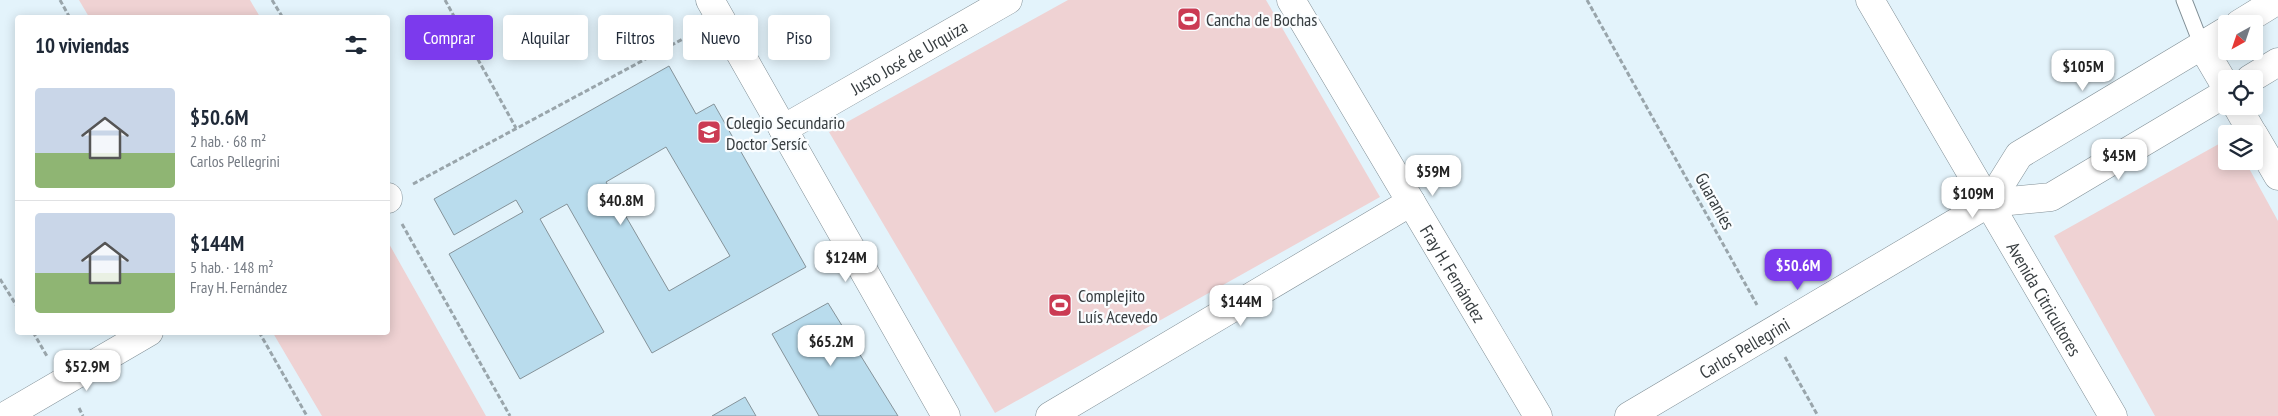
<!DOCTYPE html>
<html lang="es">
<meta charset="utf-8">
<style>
body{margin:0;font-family:"PT Sans Narrow",sans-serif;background:#f2f2f3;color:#1f2937;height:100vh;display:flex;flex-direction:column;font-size:19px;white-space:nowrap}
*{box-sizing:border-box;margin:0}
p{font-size:16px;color:#747a83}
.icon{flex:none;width:28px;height:28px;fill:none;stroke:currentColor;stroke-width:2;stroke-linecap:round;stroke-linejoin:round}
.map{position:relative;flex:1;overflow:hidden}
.panel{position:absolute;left:15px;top:15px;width:375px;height:320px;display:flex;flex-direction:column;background:#fff;border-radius:5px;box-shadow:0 2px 12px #0003}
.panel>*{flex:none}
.hud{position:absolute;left:405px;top:15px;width:475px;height:45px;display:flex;gap:10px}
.needle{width:32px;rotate:220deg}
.buttons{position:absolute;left:2218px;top:15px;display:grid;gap:10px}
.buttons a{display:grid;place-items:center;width:45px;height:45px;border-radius:5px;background:#fff;box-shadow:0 2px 12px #0003;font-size:25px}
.price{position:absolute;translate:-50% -42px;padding:0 11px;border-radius:10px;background:#fff;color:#222;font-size:16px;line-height:32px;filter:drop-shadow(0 1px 2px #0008)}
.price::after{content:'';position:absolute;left:50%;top:30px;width:15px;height:11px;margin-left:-8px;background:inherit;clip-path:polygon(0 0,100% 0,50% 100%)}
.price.current{background:#7c3aed;color:#fff}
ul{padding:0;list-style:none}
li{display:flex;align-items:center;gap:15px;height:125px;padding:0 20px}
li+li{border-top:1px solid #e0e1e3}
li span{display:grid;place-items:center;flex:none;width:140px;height:100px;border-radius:5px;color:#555}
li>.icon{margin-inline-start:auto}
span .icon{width:60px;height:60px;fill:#fffc;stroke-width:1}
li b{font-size:21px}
h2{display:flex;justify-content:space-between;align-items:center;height:60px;padding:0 20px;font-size:21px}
.pill{padding:0 18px;border-radius:5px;background:#fff;box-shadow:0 2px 12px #0003;font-size:18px;line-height:45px}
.pill.current{background:#7c3aed;color:#fff}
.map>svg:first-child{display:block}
</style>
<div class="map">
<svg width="2278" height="416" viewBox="0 0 2278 416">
<rect width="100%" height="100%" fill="#e3f3fb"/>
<g fill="#efd2d3">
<polygon points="79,0 250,0 260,17 89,17"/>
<polygon points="1068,0 1266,0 1380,197 995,413 829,132"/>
<polygon points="2226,140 2226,161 2245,161 2278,221 2278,416 2155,416 2054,236"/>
<polygon points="388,242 486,416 322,416 273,333 388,332"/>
</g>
<g fill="#b9dced" stroke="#85939a" fill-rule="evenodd">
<path d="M669,66L696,114L714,104L806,267L652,353L567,204L540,219L604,332L520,379L449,254L523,212L516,200L454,235L434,199ZM666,147L730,256L669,291L606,182Z"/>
<polygon points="828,303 898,416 819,416 772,334"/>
<polygon points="745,397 756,416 712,416"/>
</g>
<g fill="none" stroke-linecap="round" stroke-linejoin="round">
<g stroke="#818f96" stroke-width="17">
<polyline id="service" points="2184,0 2202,46"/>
</g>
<g stroke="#818f96" stroke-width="29">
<g id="minor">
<polyline points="710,0 946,416"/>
<path id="s1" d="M1291,0L1538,416"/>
<polyline points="2239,24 2278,0"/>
<polyline points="2202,46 2226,87"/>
<polyline points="2250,79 2278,62"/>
<polyline points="2237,106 2253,134"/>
<path id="s2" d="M783,129L1008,0"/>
<polyline points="2254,135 2278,176"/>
<polyline points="388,199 388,197"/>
<polyline points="1989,203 2019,155 2226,31"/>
<polyline points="5,416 149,332"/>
<polyline points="1050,416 1411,202"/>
<path id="s3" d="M1629,416L1989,203L2051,197L2226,93"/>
</g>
</g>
<g stroke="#818f96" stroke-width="29">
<g id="tertiary">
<path id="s4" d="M1870,0L2113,416"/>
</g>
</g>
<g stroke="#99a5ab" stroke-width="3" stroke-dasharray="5 2.5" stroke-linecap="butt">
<polyline points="60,0 70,18"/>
<polyline points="272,0 283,18"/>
<polyline points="445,0 516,128"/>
<polyline points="1587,0 1757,305"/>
<polyline points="413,184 694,33"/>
<polyline points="402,224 510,416"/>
<polyline points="0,279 18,308"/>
<polyline points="33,332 48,358"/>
<polyline points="259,332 307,416"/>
<polyline points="1785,357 1818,416"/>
<polyline points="79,408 83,416"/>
</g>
<use href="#service" stroke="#fff" stroke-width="15"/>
<use href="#minor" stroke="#fff" stroke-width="28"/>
<use href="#tertiary" stroke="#fff" stroke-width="28"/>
</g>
<defs>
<g id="stadium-square" transform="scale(1.25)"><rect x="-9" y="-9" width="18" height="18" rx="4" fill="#cb3b53" stroke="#fafdff"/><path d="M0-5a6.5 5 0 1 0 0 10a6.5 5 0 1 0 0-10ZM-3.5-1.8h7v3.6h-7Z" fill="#fff"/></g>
<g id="school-square" transform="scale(1.25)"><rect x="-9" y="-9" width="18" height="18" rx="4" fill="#cb3b53" stroke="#fafdff"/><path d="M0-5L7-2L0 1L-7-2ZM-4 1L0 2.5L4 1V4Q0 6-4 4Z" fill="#fff"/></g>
</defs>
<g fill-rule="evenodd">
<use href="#stadium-square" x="1189" y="19"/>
<use href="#school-square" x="709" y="132"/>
<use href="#stadium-square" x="1060" y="305"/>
</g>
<g text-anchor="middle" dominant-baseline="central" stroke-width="4.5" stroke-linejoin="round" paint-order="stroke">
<g font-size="18" fill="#383e41" stroke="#fafdff" text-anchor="start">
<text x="1206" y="19">Cancha de Bochas</text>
<text x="726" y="122">Colegio Secundario<tspan x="726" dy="21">Doctor Sersíc</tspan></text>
<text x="1078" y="295">Complejito<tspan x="1078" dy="21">Luís Acevedo</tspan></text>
</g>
<g font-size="18" fill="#383e41" stroke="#fafdff">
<text stroke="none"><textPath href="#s2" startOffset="145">Justo José de Urquiza</textPath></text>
<text transform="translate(1715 201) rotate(61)">Guaraníes</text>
<text stroke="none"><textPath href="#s1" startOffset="318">Fray H. Fernández</textPath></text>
<text stroke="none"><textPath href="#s4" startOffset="346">Avenida Citricultores</textPath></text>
<text stroke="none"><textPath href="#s3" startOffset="134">Carlos Pellegrini</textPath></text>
</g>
</g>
</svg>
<div class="buttons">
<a><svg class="needle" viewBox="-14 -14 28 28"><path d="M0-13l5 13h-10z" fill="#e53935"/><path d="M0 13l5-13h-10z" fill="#747a83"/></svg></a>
<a><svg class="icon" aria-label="locate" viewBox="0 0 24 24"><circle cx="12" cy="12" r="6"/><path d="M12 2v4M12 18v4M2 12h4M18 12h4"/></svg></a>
<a><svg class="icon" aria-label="layers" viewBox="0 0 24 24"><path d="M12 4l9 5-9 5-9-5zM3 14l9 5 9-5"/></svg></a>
</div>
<b class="price" style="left:2083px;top:92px">$105M</b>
<b class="price" style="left:2119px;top:181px">$45M</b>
<b class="price" style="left:1433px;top:197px">$59M</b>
<b class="price" style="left:1973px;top:219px">$109M</b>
<b class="price" style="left:621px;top:226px">$40.8M</b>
<b class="price" style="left:846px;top:283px">$124M</b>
<b class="price current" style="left:1798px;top:291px">$50.6M</b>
<b class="price" style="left:1241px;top:327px">$144M</b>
<b class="price" style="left:831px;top:367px">$65.2M</b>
<b class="price" style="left:87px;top:392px">$52.9M</b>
<div class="hud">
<a class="pill current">Comprar</a>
<a class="pill">Alquilar</a>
<a class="pill">Filtros</a>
<a class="pill">Nuevo</a>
<a class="pill">Piso</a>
</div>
<section class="panel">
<h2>10 viviendas<svg class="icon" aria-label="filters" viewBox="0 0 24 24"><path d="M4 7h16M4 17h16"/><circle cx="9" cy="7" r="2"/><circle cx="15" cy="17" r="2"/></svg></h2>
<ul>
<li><span style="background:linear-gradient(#c9d6e8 65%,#8fb573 0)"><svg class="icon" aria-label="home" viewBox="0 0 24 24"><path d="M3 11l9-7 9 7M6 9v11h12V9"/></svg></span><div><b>$50.6M</b><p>2 hab. · 68 m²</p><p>Carlos Pellegrini</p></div></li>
<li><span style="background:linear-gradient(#c9d6e8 60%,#8fb573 0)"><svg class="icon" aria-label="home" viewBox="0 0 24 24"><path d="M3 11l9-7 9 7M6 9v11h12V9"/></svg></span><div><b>$144M</b><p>5 hab. · 148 m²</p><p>Fray H. Fernández</p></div></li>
</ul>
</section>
</div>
